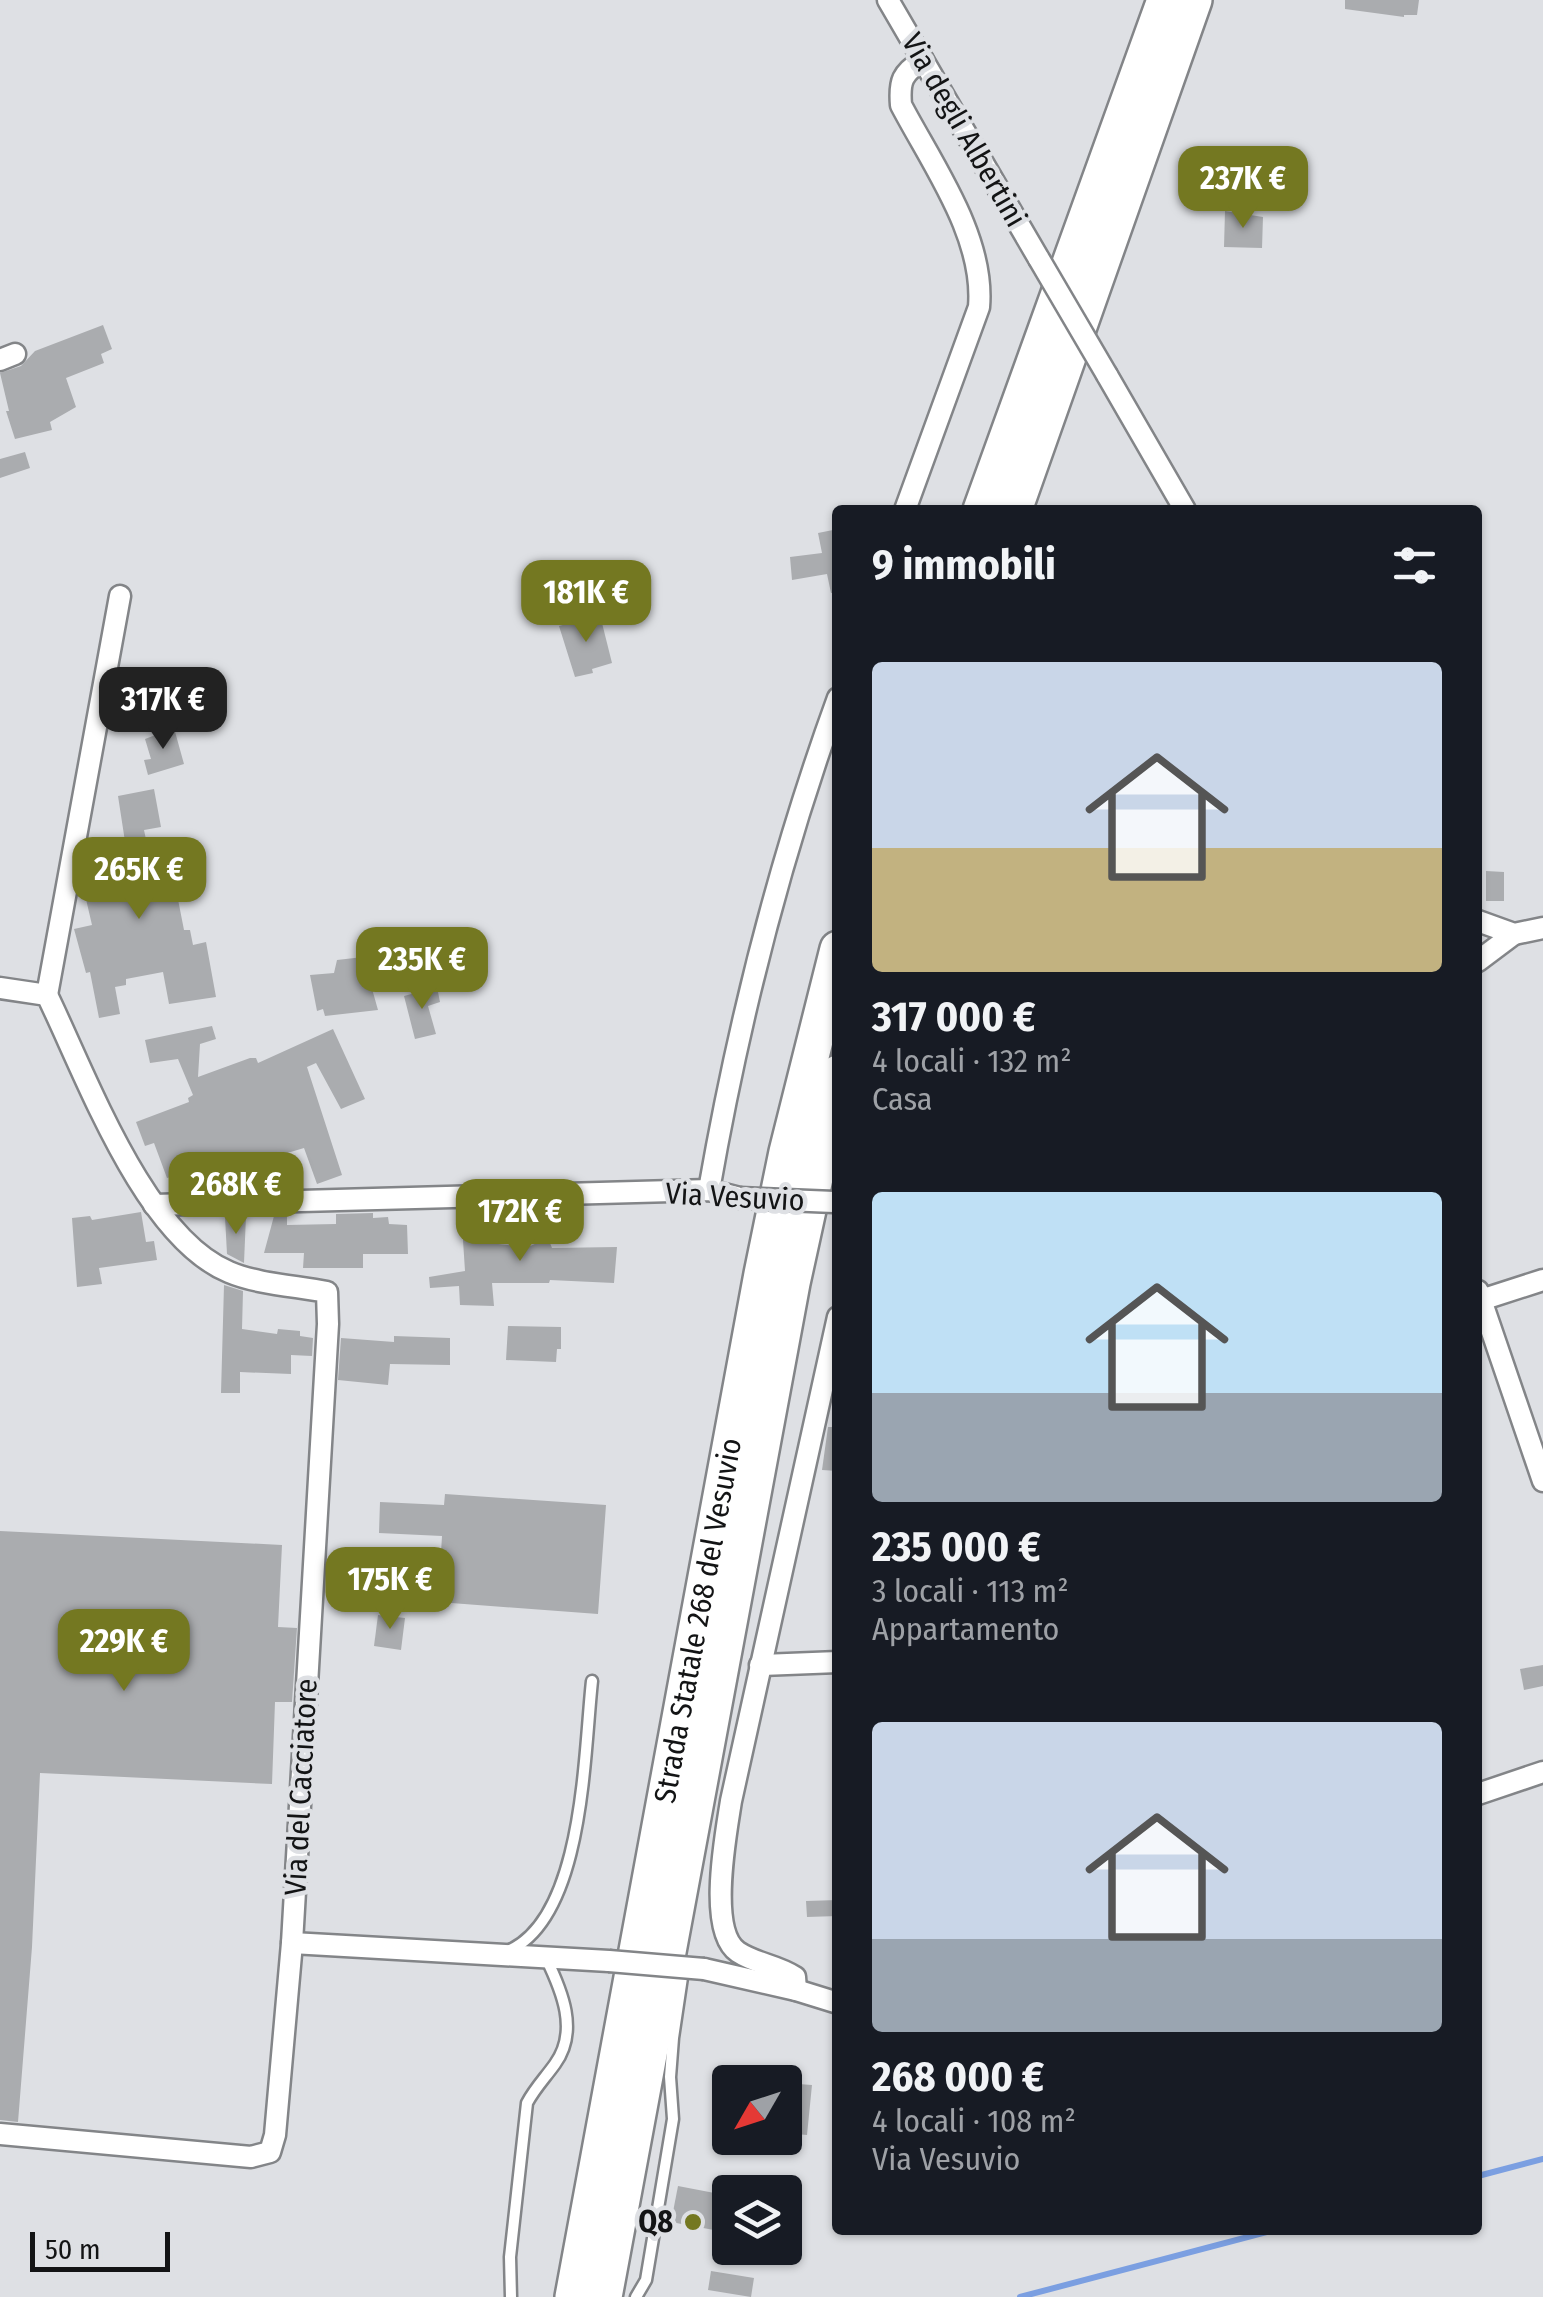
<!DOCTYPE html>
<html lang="it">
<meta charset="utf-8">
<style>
body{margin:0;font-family:"Fira Sans Condensed",sans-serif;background:#20242c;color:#f1f3f6;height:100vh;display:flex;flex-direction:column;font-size:38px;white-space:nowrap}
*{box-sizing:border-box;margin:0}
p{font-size:32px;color:#9ea1a6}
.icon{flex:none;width:55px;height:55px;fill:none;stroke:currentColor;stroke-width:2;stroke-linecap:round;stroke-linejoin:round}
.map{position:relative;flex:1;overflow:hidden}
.panel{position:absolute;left:832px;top:505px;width:650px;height:1730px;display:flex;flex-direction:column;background:#171b24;border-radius:10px;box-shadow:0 2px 8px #0004}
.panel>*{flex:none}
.needle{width:65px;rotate:231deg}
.fabs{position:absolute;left:712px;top:2065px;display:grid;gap:20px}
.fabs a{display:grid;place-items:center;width:90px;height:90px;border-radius:10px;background:#171b24;box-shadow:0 2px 8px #0004;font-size:50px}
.scale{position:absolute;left:30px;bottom:25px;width:140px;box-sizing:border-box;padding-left:10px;border:5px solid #131415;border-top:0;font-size:28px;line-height:35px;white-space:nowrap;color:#131415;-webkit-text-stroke:8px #dee0e4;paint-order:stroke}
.price{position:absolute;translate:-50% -85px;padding:0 22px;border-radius:20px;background:#747821;color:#fff;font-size:32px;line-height:65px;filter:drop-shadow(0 2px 5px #0008)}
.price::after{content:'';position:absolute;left:50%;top:60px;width:30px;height:22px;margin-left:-15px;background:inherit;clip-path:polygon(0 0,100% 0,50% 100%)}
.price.current{background:#222;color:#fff}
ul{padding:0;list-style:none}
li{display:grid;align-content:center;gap:20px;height:530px;padding:0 40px}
li span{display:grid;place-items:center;height:310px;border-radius:10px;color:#555}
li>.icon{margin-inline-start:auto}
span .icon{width:180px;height:180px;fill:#fffc;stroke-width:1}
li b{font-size:42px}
h2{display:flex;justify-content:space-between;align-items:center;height:120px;padding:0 40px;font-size:42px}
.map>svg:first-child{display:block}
</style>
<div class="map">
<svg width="1543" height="2297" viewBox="0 0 1543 2297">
<rect width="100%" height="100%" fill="#dee0e4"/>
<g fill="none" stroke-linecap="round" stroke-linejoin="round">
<g stroke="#7b9fe1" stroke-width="6">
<polyline points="1478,2176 1543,2159"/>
<polyline points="1020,2297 1274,2230"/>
</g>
</g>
<g fill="#aaacaf">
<polygon points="1345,0 1419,0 1417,15 1404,15 1404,17 1345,9"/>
<polygon points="1225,211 1263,217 1262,248 1224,247"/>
<polygon points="103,325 112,349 101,354 104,363 66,378 76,407 50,422 52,430 15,439 6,411 9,411 0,373 21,366 35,351"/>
<polygon points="25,452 30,468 0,478 0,459"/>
<polygon points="838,529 838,592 831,593 827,574 792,580 790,557 822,553 818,533"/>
<polygon points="600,615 612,663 592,669 593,673 575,677 559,626"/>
<polygon points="174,728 184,764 148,775 144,760 151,759 145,739"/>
<polygon points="154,789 161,827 144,830 155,882 173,874 184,930 190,930 193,945 206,942 216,997 169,1004 163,972 126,979 126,985 115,987 120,1014 99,1018 90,972 86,973 74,929 92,925 82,882 89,880 87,873 128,861 118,796"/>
<polygon points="1486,871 1504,872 1504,901 1486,901"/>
<polygon points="363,957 378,1010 325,1016 323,1009 317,1011 310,975 334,973 337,960"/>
<polygon points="437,987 440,1002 428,1006 436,1034 415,1039 404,996"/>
<polygon points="212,1026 216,1039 200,1044 198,1077 250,1058 256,1058 258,1063 333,1029 365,1099 341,1109 316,1063 307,1067 342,1175 317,1184 304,1148 224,1172 221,1162 167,1178 154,1143 145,1146 136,1122 189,1102 188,1098 193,1095 178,1059 150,1063 145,1040"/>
<polygon points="141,1212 146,1242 154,1241 157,1260 99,1268 102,1284 77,1287 72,1218 90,1216 92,1220"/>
<polygon points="373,1213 373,1218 388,1217 389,1224 407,1225 408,1254 363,1254 363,1268 303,1268 304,1253 264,1253 274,1216 287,1215 287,1225 336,1224 336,1214"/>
<polygon points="474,1214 495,1217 507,1222 480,1242 528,1247 537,1243 550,1243 552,1248 617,1247 614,1283 550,1280 549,1283 492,1283 494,1306 460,1305 459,1286 430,1288 429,1277 465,1271 462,1225"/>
<polygon points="246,1216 244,1263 227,1254 225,1217"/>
<polygon points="224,1285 243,1291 242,1329 277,1334 278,1329 300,1331 300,1336 313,1338 312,1356 291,1355 291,1374 240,1372 240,1393 221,1393"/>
<polygon points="508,1326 561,1327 561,1349 557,1349 556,1362 506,1360"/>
<polygon points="394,1336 450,1338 450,1365 390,1364 388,1385 338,1380 341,1338 394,1342"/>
<polygon points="828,1427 838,1427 838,1471 822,1470"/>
<polygon points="445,1494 606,1505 598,1614 438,1602 442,1536 379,1533 380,1502 444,1505"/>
<polygon points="0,1531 282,1545 278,1627 297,1628 292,1702 275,1702 272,1784 40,1773 32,1947 18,2122 0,2120"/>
<polygon points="378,1615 405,1618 401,1650 374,1646"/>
<polygon points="1543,1665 1543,1686 1524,1690 1520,1669"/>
<polygon points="838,1900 838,1916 807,1917 806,1901"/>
<polygon points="785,2083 812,2085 807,2135 785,2133"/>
<polygon points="678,2186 730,2196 730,2233 671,2222"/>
<polygon points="711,2271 754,2278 751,2297 708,2290"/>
</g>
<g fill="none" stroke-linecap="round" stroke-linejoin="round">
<g stroke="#838588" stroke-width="15">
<g id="lane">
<path d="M510,1950C584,1915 584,1753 592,1681"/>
<path d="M511,2297L510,2257L527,2103C535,2088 545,2078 555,2064C579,2031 562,1991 546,1958"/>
<polyline points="636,2297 646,2280 673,2119 670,2077 673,2038 684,1964"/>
</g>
</g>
<g stroke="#838588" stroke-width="25">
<g id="street">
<polyline points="888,0 1039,259"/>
<polyline points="0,360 15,354"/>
<polyline points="1107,375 1185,510"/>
<path d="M905,510L979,307C985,237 933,166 901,105C899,81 902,73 923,60"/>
<polyline points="1478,921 1514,934 1543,928"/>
<polyline points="1478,961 1514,934"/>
<path d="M0,988L47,995C86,1075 144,1237 229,1272C257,1284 296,1286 327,1292L328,1324L292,1943L275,2135L270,2152L251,2157L0,2134"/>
<polyline points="47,995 120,596"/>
<path d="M709,1190C738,1024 780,857 838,698"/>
<polyline points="154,1205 709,1190 740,1198"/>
<polyline points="1478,1291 1543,1481"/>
<polyline points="1481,1300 1543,1280"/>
<polyline points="760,1665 838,1662"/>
<polyline points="1478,1794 1543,1772"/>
<polyline points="292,1943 609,1961"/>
<polyline points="704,1969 796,1990 838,2003"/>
<path d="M796,1990L795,1977C777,1965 756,1964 738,1952C707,1931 726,1834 731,1801L838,1317"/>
</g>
</g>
<g stroke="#838588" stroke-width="40">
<g id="highway">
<polyline points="981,510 1165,0"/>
<polyline points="1014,510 1194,0"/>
<path id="s1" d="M573,2297L762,1274L787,1152L838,949"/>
<polyline points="604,2297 792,1283 838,1073"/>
</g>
</g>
<use href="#lane" stroke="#fff" stroke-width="10"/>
<use href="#street" stroke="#fff" stroke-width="20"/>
<use href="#highway" stroke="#fff" stroke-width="35"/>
<g stroke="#838588" stroke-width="25" stroke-linecap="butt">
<g id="street-bridge">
<polyline points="1039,259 1107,375"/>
<polyline points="740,1198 834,1202"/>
<polyline points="609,1961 704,1969"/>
</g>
</g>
<use href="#street-bridge" stroke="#fff" stroke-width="20"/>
</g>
<circle fill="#747821" stroke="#dee0e4" stroke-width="4" cx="693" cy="2222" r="10"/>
<g text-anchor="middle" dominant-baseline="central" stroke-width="9" stroke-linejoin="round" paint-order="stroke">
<g font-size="30" fill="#131415" stroke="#dee0e4">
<text transform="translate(964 130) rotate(60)">Via degli Albertini</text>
<text transform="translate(735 1197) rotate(3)">Via Vesuvio</text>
<text stroke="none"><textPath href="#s1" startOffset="688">Strada Statale 268 del Vesuvio</textPath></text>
<text transform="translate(301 1787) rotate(-87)">Via del Cacciatore</text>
</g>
<g font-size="30" font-weight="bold" fill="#131415" stroke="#dee0e4" text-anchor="end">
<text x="673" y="2222">Q8</text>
</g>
</g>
</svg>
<div class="fabs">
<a><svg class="needle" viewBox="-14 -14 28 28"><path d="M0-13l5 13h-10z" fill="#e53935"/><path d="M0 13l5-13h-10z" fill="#9ea1a6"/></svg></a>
<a><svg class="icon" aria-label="layers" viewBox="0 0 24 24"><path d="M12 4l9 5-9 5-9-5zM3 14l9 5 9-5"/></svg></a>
</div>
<div class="scale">50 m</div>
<b class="price" style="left:1243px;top:231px">237K €</b>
<b class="price" style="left:586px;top:645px">181K €</b>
<b class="price current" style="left:163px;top:752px">317K €</b>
<b class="price" style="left:139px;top:922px">265K €</b>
<b class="price" style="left:422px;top:1012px">235K €</b>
<b class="price" style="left:236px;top:1237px">268K €</b>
<b class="price" style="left:520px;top:1264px">172K €</b>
<b class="price" style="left:390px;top:1632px">175K €</b>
<b class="price" style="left:124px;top:1694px">229K €</b>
<section class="panel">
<h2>9 immobili<svg class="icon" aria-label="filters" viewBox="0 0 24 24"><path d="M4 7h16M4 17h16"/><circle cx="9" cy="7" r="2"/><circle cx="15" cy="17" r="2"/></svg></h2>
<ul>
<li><span style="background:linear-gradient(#c9d6e8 60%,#c2b280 0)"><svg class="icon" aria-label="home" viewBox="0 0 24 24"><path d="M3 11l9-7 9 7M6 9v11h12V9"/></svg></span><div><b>317 000 €</b><p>4 locali · 132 m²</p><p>Casa</p></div></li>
<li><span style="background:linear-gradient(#bfe0f5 65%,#9aa5b1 0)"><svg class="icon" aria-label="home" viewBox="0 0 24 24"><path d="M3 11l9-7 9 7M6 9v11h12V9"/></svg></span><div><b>235 000 €</b><p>3 locali · 113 m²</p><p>Appartamento</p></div></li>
<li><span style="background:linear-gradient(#c9d6e8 70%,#9aa5b1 0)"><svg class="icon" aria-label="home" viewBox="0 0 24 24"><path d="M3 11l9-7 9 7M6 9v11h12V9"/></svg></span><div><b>268 000 €</b><p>4 locali · 108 m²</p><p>Via Vesuvio</p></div></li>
</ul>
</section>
</div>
